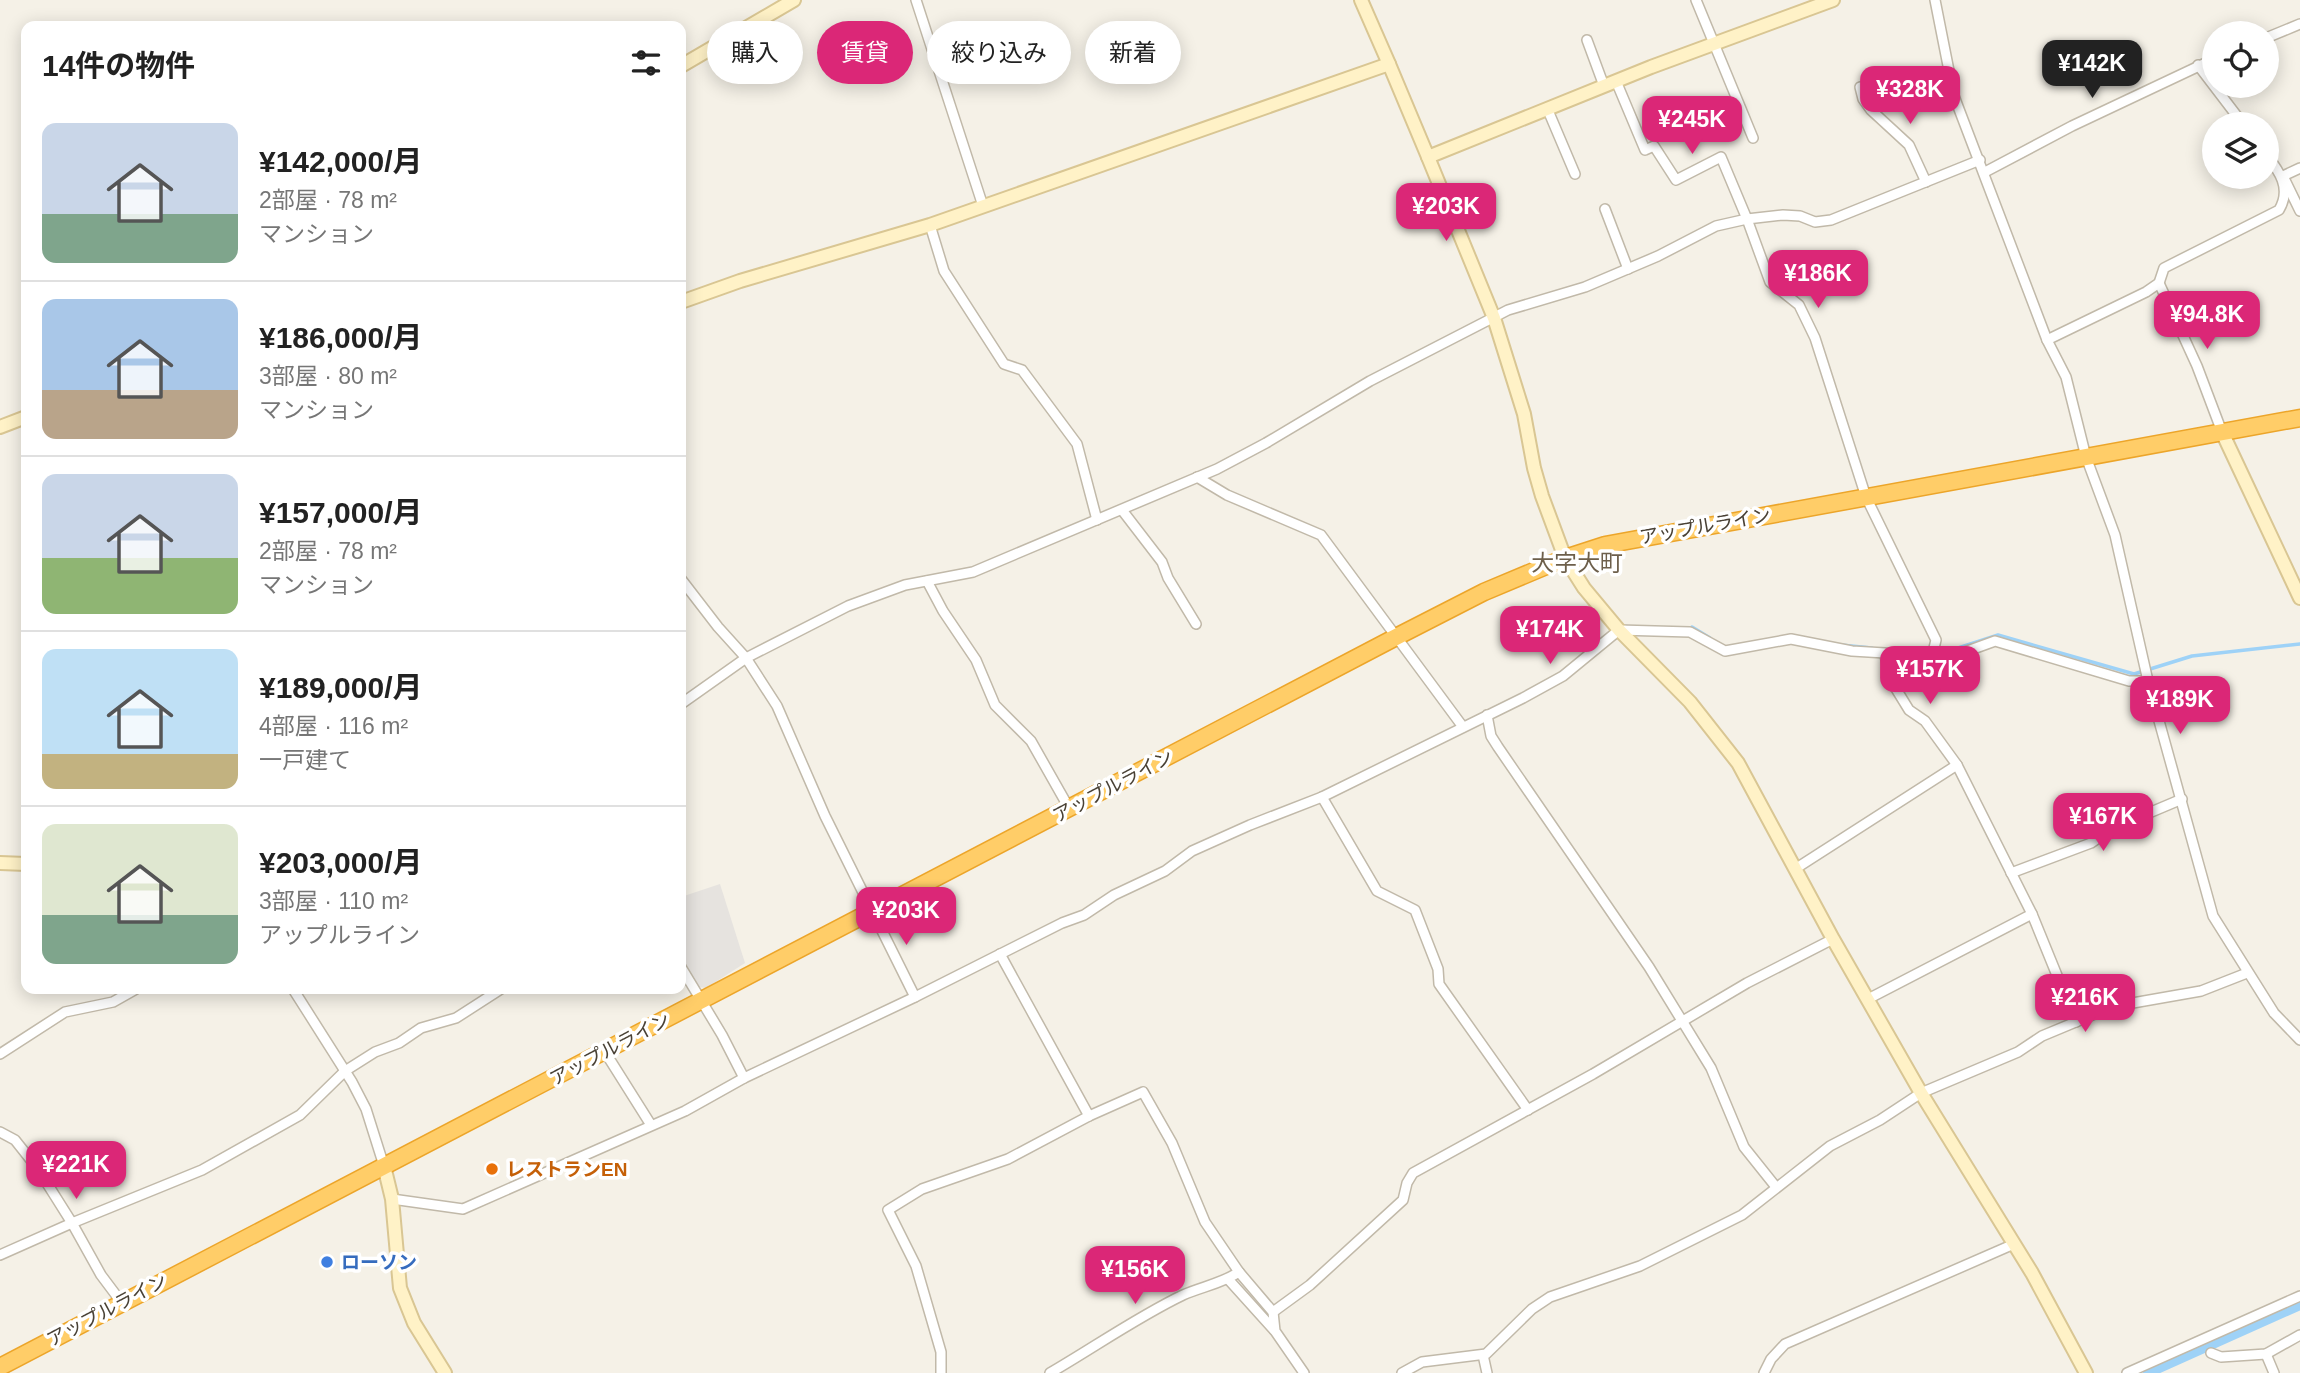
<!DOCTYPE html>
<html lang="ja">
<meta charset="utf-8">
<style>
body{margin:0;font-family:Arial,"Noto Sans JP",sans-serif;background:#f6f6f6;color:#222;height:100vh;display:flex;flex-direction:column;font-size:26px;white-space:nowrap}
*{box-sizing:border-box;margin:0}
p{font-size:23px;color:#767676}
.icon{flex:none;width:38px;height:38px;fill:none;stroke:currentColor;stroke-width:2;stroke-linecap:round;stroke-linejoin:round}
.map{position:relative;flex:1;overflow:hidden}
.drawer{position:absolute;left:21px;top:21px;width:665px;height:973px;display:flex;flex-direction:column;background:#fff;border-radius:14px;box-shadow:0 4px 18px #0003}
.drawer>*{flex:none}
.banner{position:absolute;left:707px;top:21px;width:665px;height:63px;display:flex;gap:14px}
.buttons{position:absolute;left:2202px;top:21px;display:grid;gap:14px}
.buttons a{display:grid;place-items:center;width:77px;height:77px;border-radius:50%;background:#fff;box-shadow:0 4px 18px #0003;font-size:35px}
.price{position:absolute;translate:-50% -60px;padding:0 16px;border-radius:14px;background:#db2777;color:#fff;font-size:23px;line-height:46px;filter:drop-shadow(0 2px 4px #0008)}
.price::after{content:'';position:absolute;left:50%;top:42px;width:21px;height:16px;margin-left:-10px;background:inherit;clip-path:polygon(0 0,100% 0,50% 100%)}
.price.current{background:#222;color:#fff}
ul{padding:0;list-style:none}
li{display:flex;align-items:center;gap:21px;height:175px;padding:0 21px}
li+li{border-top:2px solid #e0e0e0}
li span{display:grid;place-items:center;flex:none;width:196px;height:140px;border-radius:14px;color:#555}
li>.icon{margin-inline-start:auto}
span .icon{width:84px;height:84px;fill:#fffc;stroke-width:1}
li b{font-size:30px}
h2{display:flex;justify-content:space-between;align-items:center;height:84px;padding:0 21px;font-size:30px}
.pill{padding:0 24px;border-radius:32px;background:#fff;box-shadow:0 4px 18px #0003;font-size:24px;line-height:63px}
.pill.current{background:#db2777;color:#fff}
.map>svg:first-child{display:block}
</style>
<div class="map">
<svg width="2300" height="1373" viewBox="0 0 2300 1373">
<rect width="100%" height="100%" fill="#f5f1e7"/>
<polygon fill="#e6e3df" points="720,884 745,963 706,988 699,987 686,965 681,897"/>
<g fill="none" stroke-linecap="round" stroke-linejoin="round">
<g stroke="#9ed2f7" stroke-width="3.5">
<polyline points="1692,627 1710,638"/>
<polyline points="1841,645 1872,648"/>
<polyline points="1918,651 1949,651 1998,635 2134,674 2192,656 2300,644"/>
</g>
<polyline stroke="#9ed2f7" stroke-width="10" points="2148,1373 2300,1305"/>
<g stroke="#c1b9a9" stroke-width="12">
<g id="street">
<polyline points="916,0 983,206"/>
<polyline points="1696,0 1753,138"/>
<polyline points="1935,0 1954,96 2047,340 2066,377 2086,457 2115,535 2148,681 2213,916 2274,1013 2300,1040"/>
<polyline points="2266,38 2300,24"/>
<polyline points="1587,40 1604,86"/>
<polyline points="2198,65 2243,124"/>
<polyline points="1616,81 1645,150 1654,146 1676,180 1721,157 1747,219 1770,282 1799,305 1815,338 1866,497 1936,640 1932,656"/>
<polyline points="1860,87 1863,99 1871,110 1909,145 1926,182"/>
<polyline points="1547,108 1575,174"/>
<polyline points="2300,168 2283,176 2300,211"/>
<polyline points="1985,172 2072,126 2214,59"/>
<polyline points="1605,209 1628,269"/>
<polyline points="930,225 944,271 1004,364 1022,370 1077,444 1097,520"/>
<polyline points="2159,283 2197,366 2222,432"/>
<path d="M2047,340L2146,292L2159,283L2164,268L2279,210C2292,188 2279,171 2266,154"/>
<polyline points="1197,477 1227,495 1321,535 1463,727"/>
<polyline points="1122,510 1162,562 1168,578 1196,624"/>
<polyline points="681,579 718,627 746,658 777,706 825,816 915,997"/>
<polyline points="927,581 943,611 976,660 995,705 1031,741 1069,808"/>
<polyline points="681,704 746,658 848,606 905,585 973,572 1217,469 1266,443 1370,381 1508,310 1585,287 1658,256 1716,226 1747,219 1783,215 1800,216 1815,222 1831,220 1980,160"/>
<polyline points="1487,715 1491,736 1498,747 1649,967 1711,1068 1744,1147 1776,1187"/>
<polyline points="1322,797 1377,891 1415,910 1438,969 1439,984 1528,1110"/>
<polyline points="1795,869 1957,765"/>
<polyline points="2011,873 2091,843 2111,829 2182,799"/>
<polyline points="2032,914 2076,1022"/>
<polyline points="1000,954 1089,1116"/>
<polyline points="681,967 722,1035 744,1078"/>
<polyline points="293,989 352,1082 366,1109 384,1166"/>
<polyline points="1868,999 2032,914 1957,765 1925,721 1909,710 1890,679 1885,655"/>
<polyline points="605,1052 651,1125"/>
<polyline points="0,1054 65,1012 113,1002 136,989"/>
<polyline points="0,1132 15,1140 38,1169 72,1223 101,1275 122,1303"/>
<polyline points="392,1199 463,1209 685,1111 744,1078 915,997 1062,923 1084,915 1114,895 1165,871 1192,851 1250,825 1322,797 1523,698 1563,676 1619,630 1690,632 1725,651 1791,639 1852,651 1951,657 1995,641 2129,681 2148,681"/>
<polyline points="0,1255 72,1223 202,1170 300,1115 345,1071 375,1052 399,1043 421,1028 456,1018 501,989"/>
<polyline points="1228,1279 1274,1330"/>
<polyline points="1273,1312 1310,1285 1403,1200 1407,1183 1413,1173 1593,1074 1747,983 1833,939"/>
<polyline points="2211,1353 2221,1357 2266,1354 2300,1335"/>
<polyline points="2266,1354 2274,1373"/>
<polyline points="1483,1355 1487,1373"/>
<polyline points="941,1373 941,1352 916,1266 888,1210 922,1189 1008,1159 1089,1116 1143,1092 1172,1143 1205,1222 1239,1272 1273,1312 1275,1331 1304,1373"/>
<path d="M1050,1373C1093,1348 1139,1316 1183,1295C1201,1287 1223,1283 1239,1272"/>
<polyline points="1402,1373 1422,1362 1486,1354 1532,1309 1550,1297 1640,1266 1742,1215 1830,1146 1880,1120 1921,1093 2018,1052 2042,1036 2102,1011 2127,1004 2201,991 2247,973"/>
<polyline points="1764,1373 1771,1359 1785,1344 2014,1244"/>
<polyline points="2127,1373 2300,1296"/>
</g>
</g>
<g stroke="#d9c693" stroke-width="16">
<g id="secondary">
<polyline points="1361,0 1389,64"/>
<polyline points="681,66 794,0"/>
<polyline points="1428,157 1494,318 1524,414 1534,468 1542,496 1565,558 1584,588 1619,630 1690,702 1738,763 1833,939 1921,1093 2032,1273 2086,1373"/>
<polyline points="681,302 740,281 930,225 1389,64 1428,157 1651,67 1833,0"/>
<polyline points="0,427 26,417"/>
<polyline points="2222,432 2300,598"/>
<polyline points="0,863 26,864"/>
<polyline points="384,1166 392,1199 400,1288 414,1323 445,1373"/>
</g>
</g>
<g stroke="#eca52a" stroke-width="19">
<polyline id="highway" points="0,1367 1398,636 1484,592 1565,558 1605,545 2300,418"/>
</g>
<use href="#street" stroke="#fff" stroke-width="9"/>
<use href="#secondary" stroke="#fff2c7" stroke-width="12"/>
<use href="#highway" stroke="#ffcd68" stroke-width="16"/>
</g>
<circle fill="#e8710a" stroke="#fff" stroke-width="2.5" cx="492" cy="1169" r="7"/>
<circle fill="#3f7fe0" stroke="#fff" stroke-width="2.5" cx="327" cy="1262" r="7"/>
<g text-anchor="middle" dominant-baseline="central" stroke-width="7" stroke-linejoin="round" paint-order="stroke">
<g font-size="19" fill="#494135" stroke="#fff">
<text transform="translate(1705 526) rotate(-10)">アップルライン</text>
<text transform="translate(1113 786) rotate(-28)">アップルライン</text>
<text transform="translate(610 1049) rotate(-28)">アップルライン</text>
<text transform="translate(107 1310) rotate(-28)">アップルライン</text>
</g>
<g font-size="19" font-weight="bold" fill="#c56008" stroke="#fff" text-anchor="start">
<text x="506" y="1169">レストランEN</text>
</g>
<g font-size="19" font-weight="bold" fill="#366cbe" stroke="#fff" text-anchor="start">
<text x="341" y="1262">ローソン</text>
</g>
<g font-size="23" fill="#6d5f4b" stroke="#fff">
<text x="1577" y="563">大字大町</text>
</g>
</g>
</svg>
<div class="buttons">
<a><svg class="icon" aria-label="locate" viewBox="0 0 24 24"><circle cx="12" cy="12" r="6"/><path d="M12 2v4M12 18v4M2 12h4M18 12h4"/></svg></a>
<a><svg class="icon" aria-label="layers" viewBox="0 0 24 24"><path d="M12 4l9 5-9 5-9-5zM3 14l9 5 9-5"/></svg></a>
</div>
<b class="price current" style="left:2092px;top:100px">¥142K</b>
<b class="price" style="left:1910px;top:126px">¥328K</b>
<b class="price" style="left:1692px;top:156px">¥245K</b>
<b class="price" style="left:1446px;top:243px">¥203K</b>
<b class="price" style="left:1818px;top:310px">¥186K</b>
<b class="price" style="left:2207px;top:351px">¥94.8K</b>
<b class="price" style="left:1550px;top:666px">¥174K</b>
<b class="price" style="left:1930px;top:706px">¥157K</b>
<b class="price" style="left:2180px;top:736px">¥189K</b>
<b class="price" style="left:2103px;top:853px">¥167K</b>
<b class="price" style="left:906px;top:947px">¥203K</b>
<b class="price" style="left:2085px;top:1034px">¥216K</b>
<b class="price" style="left:76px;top:1201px">¥221K</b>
<b class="price" style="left:1135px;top:1306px">¥156K</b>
<div class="banner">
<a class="pill">購入</a>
<a class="pill current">賃貸</a>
<a class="pill">絞り込み</a>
<a class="pill">新着</a>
</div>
<section class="drawer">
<h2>14件の物件<svg class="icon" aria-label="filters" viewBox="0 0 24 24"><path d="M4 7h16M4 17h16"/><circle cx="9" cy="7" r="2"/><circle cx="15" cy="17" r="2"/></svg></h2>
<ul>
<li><span style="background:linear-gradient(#c9d6e8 65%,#7fa58c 0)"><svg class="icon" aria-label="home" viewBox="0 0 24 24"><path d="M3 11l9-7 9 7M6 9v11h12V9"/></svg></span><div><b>¥142,000/月</b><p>2部屋 · 78 m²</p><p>マンション</p></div></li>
<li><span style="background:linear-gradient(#a9c7e8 65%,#b9a48a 0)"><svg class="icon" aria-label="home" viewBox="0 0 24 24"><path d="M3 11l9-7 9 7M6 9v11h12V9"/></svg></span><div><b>¥186,000/月</b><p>3部屋 · 80 m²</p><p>マンション</p></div></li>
<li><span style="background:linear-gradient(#c9d6e8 60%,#8fb573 0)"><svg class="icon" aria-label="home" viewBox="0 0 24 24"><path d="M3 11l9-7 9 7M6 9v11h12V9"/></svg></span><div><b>¥157,000/月</b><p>2部屋 · 78 m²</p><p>マンション</p></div></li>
<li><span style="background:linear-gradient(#bfe0f5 75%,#c2b280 0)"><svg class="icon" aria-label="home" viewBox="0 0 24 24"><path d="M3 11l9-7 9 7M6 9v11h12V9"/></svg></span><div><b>¥189,000/月</b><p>4部屋 · 116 m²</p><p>一戸建て</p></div></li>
<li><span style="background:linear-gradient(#dfe7d0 65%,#7fa58c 0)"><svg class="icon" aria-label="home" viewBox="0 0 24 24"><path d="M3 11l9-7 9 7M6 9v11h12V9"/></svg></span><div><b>¥203,000/月</b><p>3部屋 · 110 m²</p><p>アップルライン</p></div></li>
</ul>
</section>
</div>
